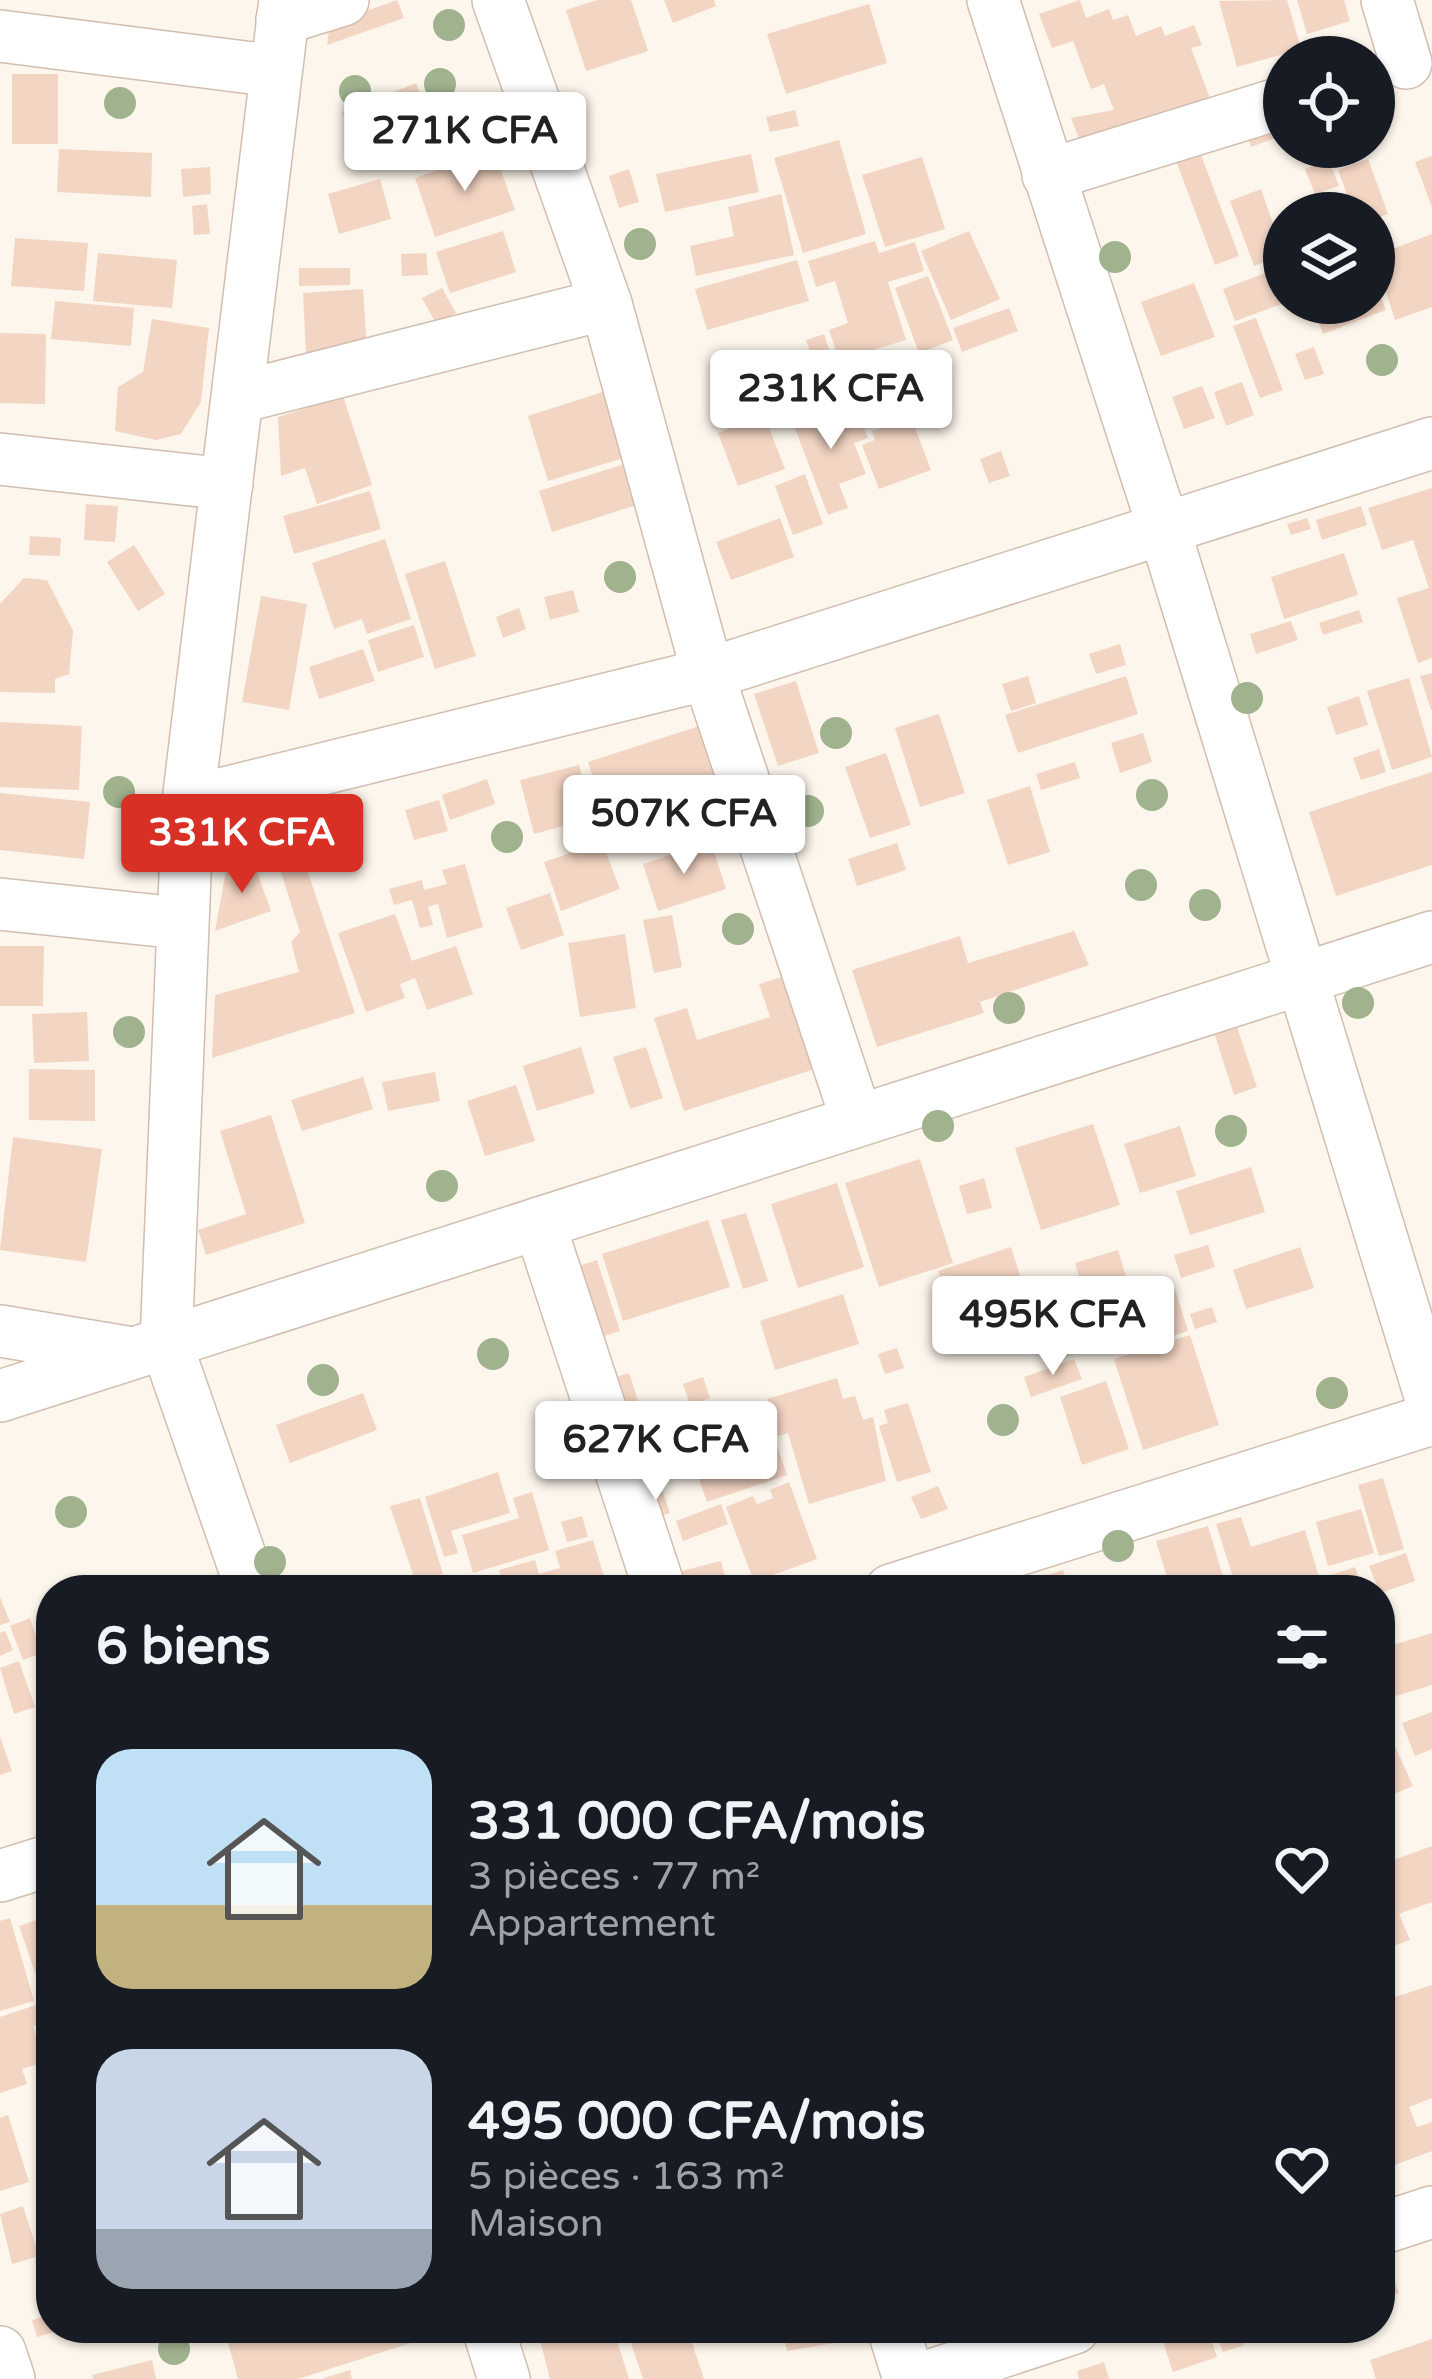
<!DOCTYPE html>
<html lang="fr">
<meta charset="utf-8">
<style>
body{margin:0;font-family:"Varela Round",sans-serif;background:#242831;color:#f1f3f6;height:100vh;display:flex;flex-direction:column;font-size:45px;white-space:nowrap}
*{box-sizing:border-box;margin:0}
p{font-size:39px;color:#9ea1a6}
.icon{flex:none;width:66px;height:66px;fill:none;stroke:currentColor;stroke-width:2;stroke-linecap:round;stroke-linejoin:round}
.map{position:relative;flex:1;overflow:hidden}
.panel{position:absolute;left:36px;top:1575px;width:1359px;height:768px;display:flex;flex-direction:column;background:#171b24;border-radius:48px;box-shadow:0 3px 9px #0004}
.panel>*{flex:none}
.fabs{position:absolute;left:1263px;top:36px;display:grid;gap:24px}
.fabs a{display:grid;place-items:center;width:132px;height:132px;border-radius:50%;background:#171b24;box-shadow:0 3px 9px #0004;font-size:60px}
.price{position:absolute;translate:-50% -102px;padding:0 27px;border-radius:12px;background:#fff;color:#222;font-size:39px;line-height:78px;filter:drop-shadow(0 3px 6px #0008)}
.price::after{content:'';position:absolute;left:50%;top:72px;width:36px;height:27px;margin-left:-18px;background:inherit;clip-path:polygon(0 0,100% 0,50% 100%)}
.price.active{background:#d93025;color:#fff}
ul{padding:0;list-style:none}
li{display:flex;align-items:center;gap:36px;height:300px;padding:0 60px}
li span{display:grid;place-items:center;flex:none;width:336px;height:240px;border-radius:36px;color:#555}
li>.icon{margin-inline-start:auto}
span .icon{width:144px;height:144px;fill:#fffc;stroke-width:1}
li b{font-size:51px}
h2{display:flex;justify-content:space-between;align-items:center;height:144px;padding:0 60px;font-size:51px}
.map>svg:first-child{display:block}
</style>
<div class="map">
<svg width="1432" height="2379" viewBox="0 0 1432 2379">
<rect width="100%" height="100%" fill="#fdf6ec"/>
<g fill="#f3d5c3">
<polygon points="397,0 404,18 327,45 330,24"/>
<polygon points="597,0 631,0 648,51 586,71 566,10"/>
<polygon points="664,0 714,0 716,6 673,23"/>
<polygon points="1080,0 1086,18 1109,9 1113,20 1128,15 1136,36 1161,26 1165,36 1194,25 1202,45 1191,48 1212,104 1178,117 1174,108 1149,117 1152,125 1084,151 1071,118 1114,110 1104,84 1091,89 1073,41 1052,48 1039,14"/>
<polygon points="1287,0 1301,49 1237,67 1219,1"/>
<polygon points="1297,0 1344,0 1350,21 1307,34"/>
<polygon points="869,4 887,63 786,94 767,34"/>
<rect x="12" y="74" width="46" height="70"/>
<polygon points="416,83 439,140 366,169 342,113"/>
<polygon points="795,110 799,126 770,132 766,117"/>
<polygon points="1271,117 1278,137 1251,147 1244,127"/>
<polygon points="839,140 866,234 803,253 774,158"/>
<polygon points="1198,147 1239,256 1215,265 1174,155"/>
<polygon points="59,149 152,153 151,197 57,192"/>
<polygon points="494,151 515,210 435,237 415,178"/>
<polygon points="751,154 759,192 665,212 656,174"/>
<polygon points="1432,156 1432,207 1415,162"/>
<polygon points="922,157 945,229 885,247 862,175"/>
<polygon points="1368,159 1388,214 1374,219 1374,213 1354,213 1338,170"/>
<polygon points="1329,160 1339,186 1315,194 1305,169"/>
<polygon points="210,167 211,194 183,197 181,169"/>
<polygon points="629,169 639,202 619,208 609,176"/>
<polygon points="380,179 391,219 339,234 328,194"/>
<polygon points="1261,189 1284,255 1254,266 1230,201"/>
<polygon points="781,194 794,255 696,276 690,246 734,236 728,207"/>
<polygon points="207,204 210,234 194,235 192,206"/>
<polygon points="503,231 516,272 450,293 436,252"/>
<polygon points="969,231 1000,299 951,320 921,251"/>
<polygon points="1432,234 1432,307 1395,320 1374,256"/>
<polygon points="15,238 88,243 84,291 11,286"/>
<polygon points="875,241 879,253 915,242 924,271 888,282 906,340 839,360 829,330 848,323 835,281 816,287 808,261"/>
<polygon points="98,253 177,260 172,308 93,301"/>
<polygon points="426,253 428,275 402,276 401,254"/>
<polygon points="797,260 809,301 707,330 695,289"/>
<polygon points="1281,267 1284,303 1235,321 1223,289"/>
<polygon points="299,268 350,268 350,285 299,286"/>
<polygon points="928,276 953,340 919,353 895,288"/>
<polygon points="1374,279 1386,310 1323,334 1311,303 1374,303"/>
<polygon points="1194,283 1215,337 1161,356 1141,302"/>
<polygon points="442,288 456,313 436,323 422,298"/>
<polygon points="363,289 367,350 306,353 303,293"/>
<polygon points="55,301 134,308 131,346 51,339"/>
<polygon points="1009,308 1018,331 962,352 953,328"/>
<polygon points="1256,318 1283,390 1260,398 1233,326"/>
<polygon points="152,319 209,328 201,402 181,434 156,440 115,431 118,387 143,372"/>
<polygon points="0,333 46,334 45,404 0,403"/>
<polygon points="824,334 834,364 816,370 806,340"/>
<polygon points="1314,347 1324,374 1305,380 1295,354"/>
<polygon points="1242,382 1254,415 1226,426 1214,392"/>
<polygon points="1202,386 1215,418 1184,429 1172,397"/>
<polygon points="609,390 630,456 548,481 528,416"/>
<polygon points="343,396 372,485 317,504 305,468 281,476 278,417"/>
<polygon points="816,403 826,429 870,412 875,424 864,429 868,438 854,443 866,474 839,484 848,508 828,515 789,413"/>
<polygon points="764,415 785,469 738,486 718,433"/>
<polygon points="911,417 931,470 879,489 862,445 875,440 872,431"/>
<polygon points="1001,451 1010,476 989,483 980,459"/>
<polygon points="637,460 649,501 552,532 539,491"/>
<polygon points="805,474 823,524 793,535 775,486"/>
<polygon points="1432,488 1432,658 1418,663 1397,598 1429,588 1413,540 1382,550 1368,508"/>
<polygon points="370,491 381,529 294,554 283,516"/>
<polygon points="86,504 118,506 115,542 84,540"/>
<polygon points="1361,506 1367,525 1322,540 1316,520"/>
<polygon points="780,518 794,557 731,580 716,542"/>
<polygon points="1307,518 1311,529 1291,535 1287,524"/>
<polygon points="30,536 61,538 60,556 29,555"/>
<polygon points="385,539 411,619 367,634 362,619 334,629 312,563"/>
<polygon points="134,545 165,594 138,611 107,562"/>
<polygon points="1344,553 1358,595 1284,619 1271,577"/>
<polygon points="445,561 476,656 435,669 405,574"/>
<polygon points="24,578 47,580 73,631 69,674 55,679 55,693 0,692 0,604"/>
<polygon points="573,590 579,612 550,620 544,597"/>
<polygon points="261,596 307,604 289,710 242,702"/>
<polygon points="519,608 526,629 503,638 496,617"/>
<polygon points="1359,610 1363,622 1323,635 1319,623"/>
<polygon points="1291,621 1298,640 1256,654 1250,634"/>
<polygon points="414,625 424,657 378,672 368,640"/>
<polygon points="1120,644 1126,665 1096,674 1089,654"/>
<polygon points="363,649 375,681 319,699 309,667"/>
<polygon points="1432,673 1432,710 1431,710 1420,676"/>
<polygon points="1028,676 1036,703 1011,711 1002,684"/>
<polygon points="1126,676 1138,714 1018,753 1005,715"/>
<polygon points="1409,678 1432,757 1392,770 1367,691"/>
<polygon points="796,681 819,753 778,766 754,694"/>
<polygon points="1359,696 1368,725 1336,735 1327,707"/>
<polygon points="939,714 965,793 920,807 895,728"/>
<polygon points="715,721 735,782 607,822 588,762"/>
<polygon points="0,722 82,726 79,790 0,787"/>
<polygon points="1143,733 1152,762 1120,773 1111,743"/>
<polygon points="1379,749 1386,772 1361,780 1353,758"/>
<polygon points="886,753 911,825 870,838 845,767"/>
<polygon points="1075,762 1080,778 1041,790 1036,774"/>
<polygon points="579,765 593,818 534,834 520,780"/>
<polygon points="1432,772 1432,865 1336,896 1309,812"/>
<polygon points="487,779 495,804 450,820 442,795"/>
<polygon points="1030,786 1050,852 1008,865 987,800"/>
<polygon points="0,793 90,802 84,859 0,850"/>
<polygon points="439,800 448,831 414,840 405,810"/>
<polygon points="602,842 620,889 561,911 544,862"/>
<polygon points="711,842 726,889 658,911 643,864"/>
<polygon points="897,843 906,870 857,886 848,859"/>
<polygon points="252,858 271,911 215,931 226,871"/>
<polygon points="305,864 355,1013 212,1058 215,995 299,972 291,942 300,932 280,869"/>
<polygon points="465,864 483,927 447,938 438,904 428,907 433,925 420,928 412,900 394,905 389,889 422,880 424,890 447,884 442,870"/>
<polygon points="550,893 564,935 521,950 506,908"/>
<polygon points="395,914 412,961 456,946 473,994 427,1010 415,978 400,984 405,998 366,1012 338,933"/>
<polygon points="672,915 682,967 654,973 643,920"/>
<polygon points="1074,931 1089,965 980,1002 984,1013 877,1047 852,970 960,936 968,963"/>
<polygon points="625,934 636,1008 580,1017 568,943"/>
<polygon points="0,946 44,946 43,1006 0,1006"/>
<polygon points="791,974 821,1067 684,1111 654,1018 687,1008 697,1040 770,1017 759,984"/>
<polygon points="87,1012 89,1061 34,1063 32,1014"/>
<polygon points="1237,1027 1257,1087 1234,1095 1215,1035"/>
<polygon points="581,1047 595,1093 537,1111 523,1066"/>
<polygon points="646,1047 663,1098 630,1109 613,1057"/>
<polygon points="29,1069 95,1070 95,1121 29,1120"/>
<polygon points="435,1072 440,1101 388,1111 382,1082"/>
<polygon points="363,1077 373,1109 302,1131 291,1100"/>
<polygon points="516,1085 535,1141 485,1156 467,1101"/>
<polygon points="271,1115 305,1223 206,1255 198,1230 246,1214 220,1131"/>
<polygon points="1093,1124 1120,1205 1041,1230 1015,1148"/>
<polygon points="1180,1126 1196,1176 1140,1193 1124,1144"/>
<polygon points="13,1137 102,1149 86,1262 0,1250"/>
<polygon points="920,1159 953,1263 879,1287 845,1183"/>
<polygon points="1251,1167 1265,1212 1190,1235 1176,1191"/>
<polygon points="984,1178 992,1208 967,1214 959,1186"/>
<polygon points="837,1183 864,1267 798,1288 771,1204"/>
<polygon points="746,1213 768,1281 743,1289 721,1220"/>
<polygon points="708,1220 730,1287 623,1321 602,1254"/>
<polygon points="1208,1245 1215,1267 1181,1278 1174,1255"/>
<polygon points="1011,1247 1023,1285 951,1308 938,1271"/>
<polygon points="1300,1247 1314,1288 1246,1309 1233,1270"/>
<polygon points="1118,1250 1126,1276 1083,1290 1075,1263"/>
<polygon points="597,1260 620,1331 595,1339 573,1268"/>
<polygon points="1172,1280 1188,1331 1163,1339 1146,1288"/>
<polygon points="843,1294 859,1344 775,1370 760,1321"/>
<polygon points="1212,1307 1217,1322 1195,1329 1190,1314"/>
<polygon points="1190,1335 1219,1425 1143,1450 1114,1359"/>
<polygon points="897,1348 904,1368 885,1374 878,1354"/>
<polygon points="1074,1359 1082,1379 1031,1397 1024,1377"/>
<polygon points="629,1373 639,1404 614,1412 604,1381"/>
<polygon points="703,1377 710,1398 690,1405 683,1384"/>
<polygon points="837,1378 843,1399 855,1396 863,1420 873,1417 886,1481 809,1504 788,1433 778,1436 767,1399"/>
<polygon points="1106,1381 1129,1449 1082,1465 1060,1397"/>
<polygon points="363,1393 377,1430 290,1463 276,1425"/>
<polygon points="908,1403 931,1472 897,1482 879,1426 888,1423 884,1410"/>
<polygon points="766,1413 787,1475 707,1502 685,1440"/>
<polygon points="498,1472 510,1513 451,1531 458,1553 444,1557 425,1497"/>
<polygon points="1383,1478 1404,1549 1379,1556 1358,1485"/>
<polygon points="789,1482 817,1559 754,1582 726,1507 753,1496 757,1504 773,1498 770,1490"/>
<polygon points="938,1486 948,1509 921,1519 911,1497"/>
<polygon points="661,1487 670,1513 652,1519 642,1494"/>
<polygon points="532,1492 549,1550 473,1573 462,1535 519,1518 513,1498"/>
<polygon points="420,1498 443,1574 416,1583 390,1506"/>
<polygon points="721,1504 728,1524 683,1541 676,1521"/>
<polygon points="1361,1509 1374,1553 1328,1566 1316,1522"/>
<polygon points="582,1516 588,1537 567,1542 561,1522"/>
<polygon points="1241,1517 1251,1547 1305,1530 1323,1590 1237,1590 1216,1524"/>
<polygon points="1208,1526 1227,1590 1171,1590 1156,1541"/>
<polygon points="593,1540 608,1590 504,1587 499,1570 535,1560 539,1574 560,1568 555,1551"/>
<polygon points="1406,1553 1415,1581 1380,1593 1369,1566"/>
<polygon points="721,1561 728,1587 674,1590 670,1574"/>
<polygon points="1355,1567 1363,1590 1333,1590 1328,1576"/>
<polygon points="1063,1570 1069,1590 1049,1590 1044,1576"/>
<polygon points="0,1597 10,1622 0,1625"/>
<polygon points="1380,1600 1393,1635 1380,1639"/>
<polygon points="30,1618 42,1653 23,1660 10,1626"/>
<polygon points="5,1631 13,1650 0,1656 0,1633"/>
<polygon points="1432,1633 1432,1685 1380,1701 1380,1649"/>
<polygon points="19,1661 35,1707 14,1714 0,1668"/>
<polygon points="1432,1712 1432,1749 1415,1756 1402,1723"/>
<polygon points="0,1737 12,1771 0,1775"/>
<polygon points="1393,1742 1413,1786 1380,1800 1380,1748"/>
<polygon points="1432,1846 1432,1902 1399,1914 1410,1940 1388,1948 1380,1934 1380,1865"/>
<polygon points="51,1915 51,2016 50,2016 19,1926"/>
<polygon points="10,1918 34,2001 0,2011 0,1921"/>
<polygon points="1432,1985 1432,2098 1409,2107 1417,2127 1432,2122 1432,2151 1392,2166 1380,2136 1380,2052 1387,2049 1380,2044 1380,2002"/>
<polygon points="36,2005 41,2024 33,2026 44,2062 22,2069 27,2084 0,2093 0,2017"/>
<polygon points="8,2115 29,2182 0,2191 0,2118"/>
<polygon points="23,2206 39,2256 12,2264 0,2214"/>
<polygon points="51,2257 51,2312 50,2312 35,2261"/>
<polygon points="1390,2269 1399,2293 1380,2300 1380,2273"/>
<polygon points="51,2315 51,2328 65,2329 37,2337 32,2320"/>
<rect x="185" y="2328" width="25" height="13"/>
<polygon points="224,2328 413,2328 417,2341 298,2379 238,2379"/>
<polygon points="537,2328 613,2328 629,2379 550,2379"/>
<polygon points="626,2328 687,2328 704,2379 643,2379"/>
<polygon points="782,2328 837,2328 840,2342 787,2351"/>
<polygon points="1207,2328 1217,2357 1173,2372 1159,2330"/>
<polygon points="1214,2328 1238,2328 1244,2345 1223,2352"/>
<polygon points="1432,2339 1432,2379 1376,2379 1370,2360"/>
<polygon points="152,2360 156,2379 93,2379 92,2375"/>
<polygon points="1104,2362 1109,2379 1079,2379 1077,2371"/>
<polygon points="350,2370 352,2379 324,2379 324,2378"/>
</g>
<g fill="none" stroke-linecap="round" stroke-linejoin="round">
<g stroke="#d1beb0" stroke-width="54">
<g id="minor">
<polyline points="498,0 606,304 708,674 857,1120"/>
<polyline points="993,0 1164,529 1432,1402"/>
<polyline points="1387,0 1406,63"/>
<polyline points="282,19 343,0"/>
<polyline points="0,36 276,71"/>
<polyline points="1048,175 1284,102"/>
<polyline points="240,397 606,304"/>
<polyline points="0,459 227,484"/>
<polyline points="188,802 708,674 1432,443"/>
<polyline points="0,904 179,923"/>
<polyline points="539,1223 660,1590"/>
<polyline points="0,1331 126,1352"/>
<polyline points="0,1396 1432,937"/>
<polyline points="252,1590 166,1343 188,802 285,0"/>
<polyline points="891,1590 1432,1419"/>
<polyline points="0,1876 51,1860"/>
<polyline points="1380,2229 1432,2212"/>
<polyline points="488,2328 504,2379"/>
<polyline points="893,2328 909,2379"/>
<polyline points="0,2352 9,2379"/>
<polyline points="920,2379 1074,2328"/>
</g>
</g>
<use href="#minor" stroke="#fff" stroke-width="51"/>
</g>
<g fill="#a0b28e">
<circle cx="449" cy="25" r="16"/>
<circle cx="440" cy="84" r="16"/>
<circle cx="355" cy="91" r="16"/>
<circle cx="120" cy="103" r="16"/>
<circle cx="640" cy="244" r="16"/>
<circle cx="1115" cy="257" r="16"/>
<circle cx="1382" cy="360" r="16"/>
<circle cx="620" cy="577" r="16"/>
<circle cx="1247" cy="698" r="16"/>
<circle cx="836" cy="733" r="16"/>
<circle cx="119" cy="792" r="16"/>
<circle cx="1152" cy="795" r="16"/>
<circle cx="808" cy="811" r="16"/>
<circle cx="507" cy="837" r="16"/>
<circle cx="1141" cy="885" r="16"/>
<circle cx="1205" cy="905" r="16"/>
<circle cx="738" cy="929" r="16"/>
<circle cx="1358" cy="1003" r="16"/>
<circle cx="1009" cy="1008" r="16"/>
<circle cx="129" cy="1032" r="16"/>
<circle cx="938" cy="1126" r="16"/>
<circle cx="1231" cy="1131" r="16"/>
<circle cx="442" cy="1186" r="16"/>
<circle cx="1080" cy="1320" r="16"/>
<circle cx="1020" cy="1335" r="16"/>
<circle cx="493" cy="1354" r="16"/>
<circle cx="323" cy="1380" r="16"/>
<circle cx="1332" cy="1393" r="16"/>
<circle cx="1003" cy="1420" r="16"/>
<circle cx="71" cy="1512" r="16"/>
<circle cx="1118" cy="1546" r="16"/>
<circle cx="270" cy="1562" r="16"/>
<circle cx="174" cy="2349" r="16"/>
</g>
</svg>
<div class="fabs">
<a><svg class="icon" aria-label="locate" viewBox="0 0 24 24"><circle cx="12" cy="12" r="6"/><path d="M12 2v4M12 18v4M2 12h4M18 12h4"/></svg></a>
<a><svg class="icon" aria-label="layers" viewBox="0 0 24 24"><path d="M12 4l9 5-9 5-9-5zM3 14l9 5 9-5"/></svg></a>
</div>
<b class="price" style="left:465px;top:194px">271K CFA</b>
<b class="price" style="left:831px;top:452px">231K CFA</b>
<b class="price" style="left:684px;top:877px">507K CFA</b>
<b class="price active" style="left:242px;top:896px">331K CFA</b>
<b class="price" style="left:1053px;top:1378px">495K CFA</b>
<b class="price" style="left:656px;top:1503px">627K CFA</b>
<section class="panel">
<h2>6 biens<svg class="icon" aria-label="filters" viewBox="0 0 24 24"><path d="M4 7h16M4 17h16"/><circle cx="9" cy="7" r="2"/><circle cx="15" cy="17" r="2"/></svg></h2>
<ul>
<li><span style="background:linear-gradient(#bfe0f5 65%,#c2b280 0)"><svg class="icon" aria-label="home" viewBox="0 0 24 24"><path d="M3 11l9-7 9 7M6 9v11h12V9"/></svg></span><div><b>331 000 CFA/mois</b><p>3 pièces · 77 m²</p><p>Appartement</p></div><svg class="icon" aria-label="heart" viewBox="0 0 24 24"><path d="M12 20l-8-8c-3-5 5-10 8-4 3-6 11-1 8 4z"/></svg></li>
<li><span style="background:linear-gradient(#c9d6e8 75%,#9aa5b1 0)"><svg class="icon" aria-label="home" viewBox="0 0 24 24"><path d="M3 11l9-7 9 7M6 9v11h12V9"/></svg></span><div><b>495 000 CFA/mois</b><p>5 pièces · 163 m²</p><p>Maison</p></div><svg class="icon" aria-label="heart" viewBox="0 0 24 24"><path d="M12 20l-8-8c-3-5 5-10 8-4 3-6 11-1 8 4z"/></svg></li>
</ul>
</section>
</div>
